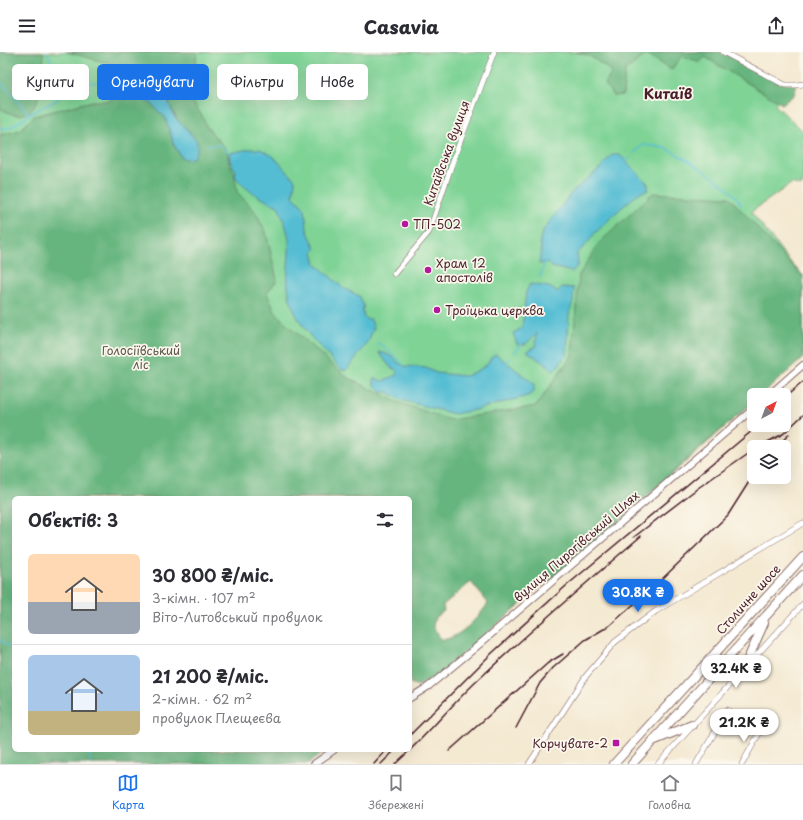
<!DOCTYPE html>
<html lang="uk">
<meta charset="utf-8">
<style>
body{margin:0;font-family:"Playpen Sans",sans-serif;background:#f2f2f3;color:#2b2b33;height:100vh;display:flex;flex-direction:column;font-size:15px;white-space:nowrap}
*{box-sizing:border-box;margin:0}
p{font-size:13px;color:#7c7c81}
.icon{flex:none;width:22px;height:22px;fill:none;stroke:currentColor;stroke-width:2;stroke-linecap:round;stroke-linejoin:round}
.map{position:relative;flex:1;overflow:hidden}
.sheet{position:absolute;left:12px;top:444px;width:400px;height:256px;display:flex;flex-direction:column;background:#fff;border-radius:6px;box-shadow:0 4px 16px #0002}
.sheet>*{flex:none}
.top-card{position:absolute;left:12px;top:12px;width:400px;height:36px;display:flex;gap:8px}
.needle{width:26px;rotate:41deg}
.controls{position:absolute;left:747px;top:336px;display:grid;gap:8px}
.controls a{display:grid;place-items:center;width:44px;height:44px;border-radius:6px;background:#fff;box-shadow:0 4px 16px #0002;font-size:20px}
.price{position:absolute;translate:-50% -34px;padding:0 9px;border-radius:14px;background:#fff;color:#222;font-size:13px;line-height:26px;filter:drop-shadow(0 1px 2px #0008)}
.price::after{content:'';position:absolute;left:50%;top:24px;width:12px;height:9px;margin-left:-6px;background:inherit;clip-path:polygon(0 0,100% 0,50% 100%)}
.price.current{background:#1a73e8;color:#fff}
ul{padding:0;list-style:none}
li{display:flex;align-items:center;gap:12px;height:100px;padding:0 16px}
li+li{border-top:1px solid #e1e1e2}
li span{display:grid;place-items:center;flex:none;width:112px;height:80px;border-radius:6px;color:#555}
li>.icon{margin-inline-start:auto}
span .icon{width:48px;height:48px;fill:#fffc;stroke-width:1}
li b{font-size:17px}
h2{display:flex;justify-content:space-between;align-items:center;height:48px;padding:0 16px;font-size:17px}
.tag{padding:0 14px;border-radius:6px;background:#fff;box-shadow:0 4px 16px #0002;font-size:14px;line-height:36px}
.tag.current{background:#1a73e8;color:#fff}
header{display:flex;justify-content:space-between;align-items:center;height:52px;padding:0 16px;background:#fff;font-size:18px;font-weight:800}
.dock{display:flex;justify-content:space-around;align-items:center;height:56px;border-top:1px solid #e1e1e2;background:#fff;font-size:11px;color:#7c7c81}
.dock a{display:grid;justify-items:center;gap:2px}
.dock .current{color:#1a73e8}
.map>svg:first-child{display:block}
</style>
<header><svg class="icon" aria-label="menu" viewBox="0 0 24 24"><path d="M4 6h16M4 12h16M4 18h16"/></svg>Casavia<svg class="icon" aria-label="share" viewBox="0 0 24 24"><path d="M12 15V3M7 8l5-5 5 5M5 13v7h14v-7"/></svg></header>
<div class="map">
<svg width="803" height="712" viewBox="0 0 803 712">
<rect width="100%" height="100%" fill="#fbf7ec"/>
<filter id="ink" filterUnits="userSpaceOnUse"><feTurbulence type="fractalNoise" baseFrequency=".025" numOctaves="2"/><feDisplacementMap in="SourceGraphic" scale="8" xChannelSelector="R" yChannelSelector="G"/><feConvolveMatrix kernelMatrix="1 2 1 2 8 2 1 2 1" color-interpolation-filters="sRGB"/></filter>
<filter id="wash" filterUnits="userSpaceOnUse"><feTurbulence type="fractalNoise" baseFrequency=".012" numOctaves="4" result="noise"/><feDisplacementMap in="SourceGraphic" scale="16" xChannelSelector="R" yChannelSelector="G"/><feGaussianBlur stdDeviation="0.9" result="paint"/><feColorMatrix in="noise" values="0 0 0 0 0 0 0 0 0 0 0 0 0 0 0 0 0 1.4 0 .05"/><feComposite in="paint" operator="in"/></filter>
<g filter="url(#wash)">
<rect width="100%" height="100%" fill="#f4e9d1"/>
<polygon fill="#7ed395" stroke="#647960" points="0,0 602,0 618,7 634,0 716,0 787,38 775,53 803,79 803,132 799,134 792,131 751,160 792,212 803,223 803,306 761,343 754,343 754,349 548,533 464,474 410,446 14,446 0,546"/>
<g fill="#66b57e" stroke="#586a54" fill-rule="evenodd">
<path d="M0,0H43C45,9 42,16 41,25C40,29 41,33 40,38C36,62 21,70 0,56Z"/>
<path d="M67,0H197L191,47L204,67L206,74L227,98L229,110L234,120L237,140L255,159L266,180L277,228L267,241L275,260L287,273L347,325L397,350L451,368L536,354L572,303L579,223L599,191L653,141L729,145L803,225V306L761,343H754V349L440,622L418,634L410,631V446H14V698H326L307,712H0V83L20,78L34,64L92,49H107L121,44L136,43L152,52L160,61L165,65L172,86L173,91L181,105V72C172,62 168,49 166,36L162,34H157L151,29L147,24L139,19L129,16H121L112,11L100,9ZM471,530L488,551C479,565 459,587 441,588L433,574L435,565L444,559L443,553Z"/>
<polygon points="576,0 612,0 616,2 618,0 723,0 779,31 797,33 794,43 782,52 705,5 700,10 682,4 671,18 647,2 625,19 623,43 613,44 605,32 612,20 590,4"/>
</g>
<g fill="#55bdd3" stroke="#506e7f">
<path d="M121,16C130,16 135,17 142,22C146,24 145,22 148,25C151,28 153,32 157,34C161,35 163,34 166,36L167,46L174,64L197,89V99L193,106L185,107L181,105L173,91L172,86L165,65L160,61L152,52L136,43L121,44L109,39L106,32L113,20Z"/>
<path d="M250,97H260L273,104L295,128L293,144L305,157L307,178L316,197L313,200L316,212L343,236L359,244L364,254L362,258L364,265L368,268L370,266L374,275L368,291L346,318L341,317C318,292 292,271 288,236C286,220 290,204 289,189C288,177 282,165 278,154C265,149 242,136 235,124L236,119L230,109L229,101Z"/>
<polygon points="612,103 620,103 648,132 648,138 639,141 619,158 594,182 587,192 577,201 578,213 572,220 552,215 547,210 539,212 541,197 540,187 543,179 572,140 599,117"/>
<polygon points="530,232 549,235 557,240 562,235 574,236 573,249 569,263 567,302 554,319 527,299 535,295 537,281 526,292 517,292 513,281 522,276 526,240"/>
<polygon points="379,300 384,301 393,305 398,311 404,314 426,316 436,321 466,324 480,317 488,311 492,304 496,302 534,332 534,340 528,344 475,358 454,362 401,348 388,340 381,340 374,332 374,326 382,329 397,323 397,318 391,316"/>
</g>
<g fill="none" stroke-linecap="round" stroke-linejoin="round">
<g stroke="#55bdd3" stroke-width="1.5">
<polyline points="47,0 51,9 56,13 63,17 79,31"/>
<polyline points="0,29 28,61 32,61"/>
<polyline points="0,76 9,76 39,57 55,49 79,31 109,30"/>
<polyline points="207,93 220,93 230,101"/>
<path d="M634,101L643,93C650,94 661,94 667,97C684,105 735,136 741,153"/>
<polyline points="625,110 630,106"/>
<polyline points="540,225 545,209"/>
<polyline points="378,291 396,305 403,313"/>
<polyline points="514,301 523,290"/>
<polyline points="506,312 510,306"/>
<polyline points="0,588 14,598"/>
<polyline points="87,698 92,712"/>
</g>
</g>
</g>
<g filter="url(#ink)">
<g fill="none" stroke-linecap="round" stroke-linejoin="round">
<g stroke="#866665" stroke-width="6">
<g id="minor">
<polyline points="723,0 785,33 797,33 803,32"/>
<polyline points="394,222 429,180 455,103 494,0"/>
<polyline points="529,712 586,624 615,590 656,559 803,471"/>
<polyline points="658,712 803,552"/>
<polyline points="696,712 728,658"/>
<polyline points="742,712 761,678"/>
</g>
</g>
<g stroke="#866665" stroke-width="8">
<g id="tertiary">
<polyline points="769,343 803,313"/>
<polyline points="410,646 429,634 474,597 754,356"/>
<polyline points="314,712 334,698"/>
</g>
</g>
<g stroke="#866665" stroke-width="10">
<g id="trunk">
<polyline points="744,616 764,571"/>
<polyline points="655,688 692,673"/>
<polyline points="614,712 803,505"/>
<polyline points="632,712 803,523"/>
</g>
</g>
<use href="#minor" stroke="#fff" stroke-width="5"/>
<use href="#tertiary" stroke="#fff" stroke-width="6"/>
<use href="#trunk" stroke="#fff" stroke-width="8"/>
<g stroke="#4a1f2b" stroke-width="1.5">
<polyline points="784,346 803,330"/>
<polyline points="758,395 783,382 803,363"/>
<polyline points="777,395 789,382"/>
<polyline points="634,485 698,436 754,397"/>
<polyline points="516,676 540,631 553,616 585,588 609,574 658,531 728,463 754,422"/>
<polyline points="410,683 491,602 566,534 759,373"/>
<polyline points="449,699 548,611 563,602"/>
<polyline points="374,712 384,701"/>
<polyline points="381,712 395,698"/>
<path d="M395,712C425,686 449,655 478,628C531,578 586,531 641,484"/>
</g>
</g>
</g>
<g fill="#b5179e" stroke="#fbf7ec" stroke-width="1.5">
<circle cx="405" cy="172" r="4"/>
<circle cx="428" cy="218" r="4"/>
<circle cx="437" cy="258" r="4"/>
<rect x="612" y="687" width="8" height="8" rx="2"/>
</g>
<g text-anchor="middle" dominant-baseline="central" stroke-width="3.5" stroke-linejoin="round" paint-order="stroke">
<g font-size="12" fill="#4a1f2b" stroke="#fbf7ec">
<text transform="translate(446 101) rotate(-70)">Китаївська вулиця</text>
<text transform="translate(576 494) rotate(-41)">вулиця Пирогівський Шлях</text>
<text transform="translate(748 547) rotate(-48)">Столичне шосе</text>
</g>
<g font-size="12" fill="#4a1f2b" stroke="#fbf7ec" text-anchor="start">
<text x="413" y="172">ТП-502</text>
<text x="436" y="211">Храм 12<tspan x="436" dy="14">апостолів</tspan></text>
<text x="445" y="258">Троїцька церква</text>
<text x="608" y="691" text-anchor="end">Корчувате-2</text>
</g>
<g font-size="12" fill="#5a554b" stroke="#fbf7ec">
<text x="141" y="298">Голосіївський<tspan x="141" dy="14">ліс</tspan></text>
</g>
<g font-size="14" font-weight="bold" fill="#4a1f2b" stroke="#fbf7ec">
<text x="668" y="41">Китаїв</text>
</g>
</g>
</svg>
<div class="controls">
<a><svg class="needle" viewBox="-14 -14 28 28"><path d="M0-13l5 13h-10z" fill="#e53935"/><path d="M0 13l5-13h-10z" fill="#7c7c81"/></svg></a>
<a><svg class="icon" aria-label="layers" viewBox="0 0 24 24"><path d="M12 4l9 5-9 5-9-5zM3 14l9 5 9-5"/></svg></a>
</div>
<b class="price current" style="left:638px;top:561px">30.8K ₴</b>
<b class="price" style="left:736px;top:637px">32.4K ₴</b>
<b class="price" style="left:744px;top:691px">21.2K ₴</b>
<div class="top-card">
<a class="tag">Купити</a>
<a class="tag current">Орендувати</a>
<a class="tag">Фільтри</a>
<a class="tag">Нове</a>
</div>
<section class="sheet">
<h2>Об’єктів: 3<svg class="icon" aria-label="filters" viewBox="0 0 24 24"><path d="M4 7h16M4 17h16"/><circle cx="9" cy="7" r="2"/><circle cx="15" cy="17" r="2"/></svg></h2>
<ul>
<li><span style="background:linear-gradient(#ffd9b3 60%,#9aa5b1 0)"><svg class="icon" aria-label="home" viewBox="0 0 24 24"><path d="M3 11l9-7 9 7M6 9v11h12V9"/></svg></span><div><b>30 800 ₴/міс.</b><p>3-кімн. · 107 m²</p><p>Віто-Литовський провулок</p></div></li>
<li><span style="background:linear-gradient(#a9c7e8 70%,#c2b280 0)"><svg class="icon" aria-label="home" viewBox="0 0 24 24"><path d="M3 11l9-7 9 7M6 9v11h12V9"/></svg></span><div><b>21 200 ₴/міс.</b><p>2-кімн. · 62 m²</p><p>провулок Плещеєва</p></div></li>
</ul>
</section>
</div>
<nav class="dock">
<a class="current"><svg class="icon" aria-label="map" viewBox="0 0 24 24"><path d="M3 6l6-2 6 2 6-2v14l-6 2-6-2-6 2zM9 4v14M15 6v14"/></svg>Карта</a>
<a><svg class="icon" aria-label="saved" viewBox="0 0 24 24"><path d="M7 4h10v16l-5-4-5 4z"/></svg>Збережені</a>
<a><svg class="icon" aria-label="home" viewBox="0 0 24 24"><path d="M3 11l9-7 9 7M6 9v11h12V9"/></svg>Головна</a>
</nav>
